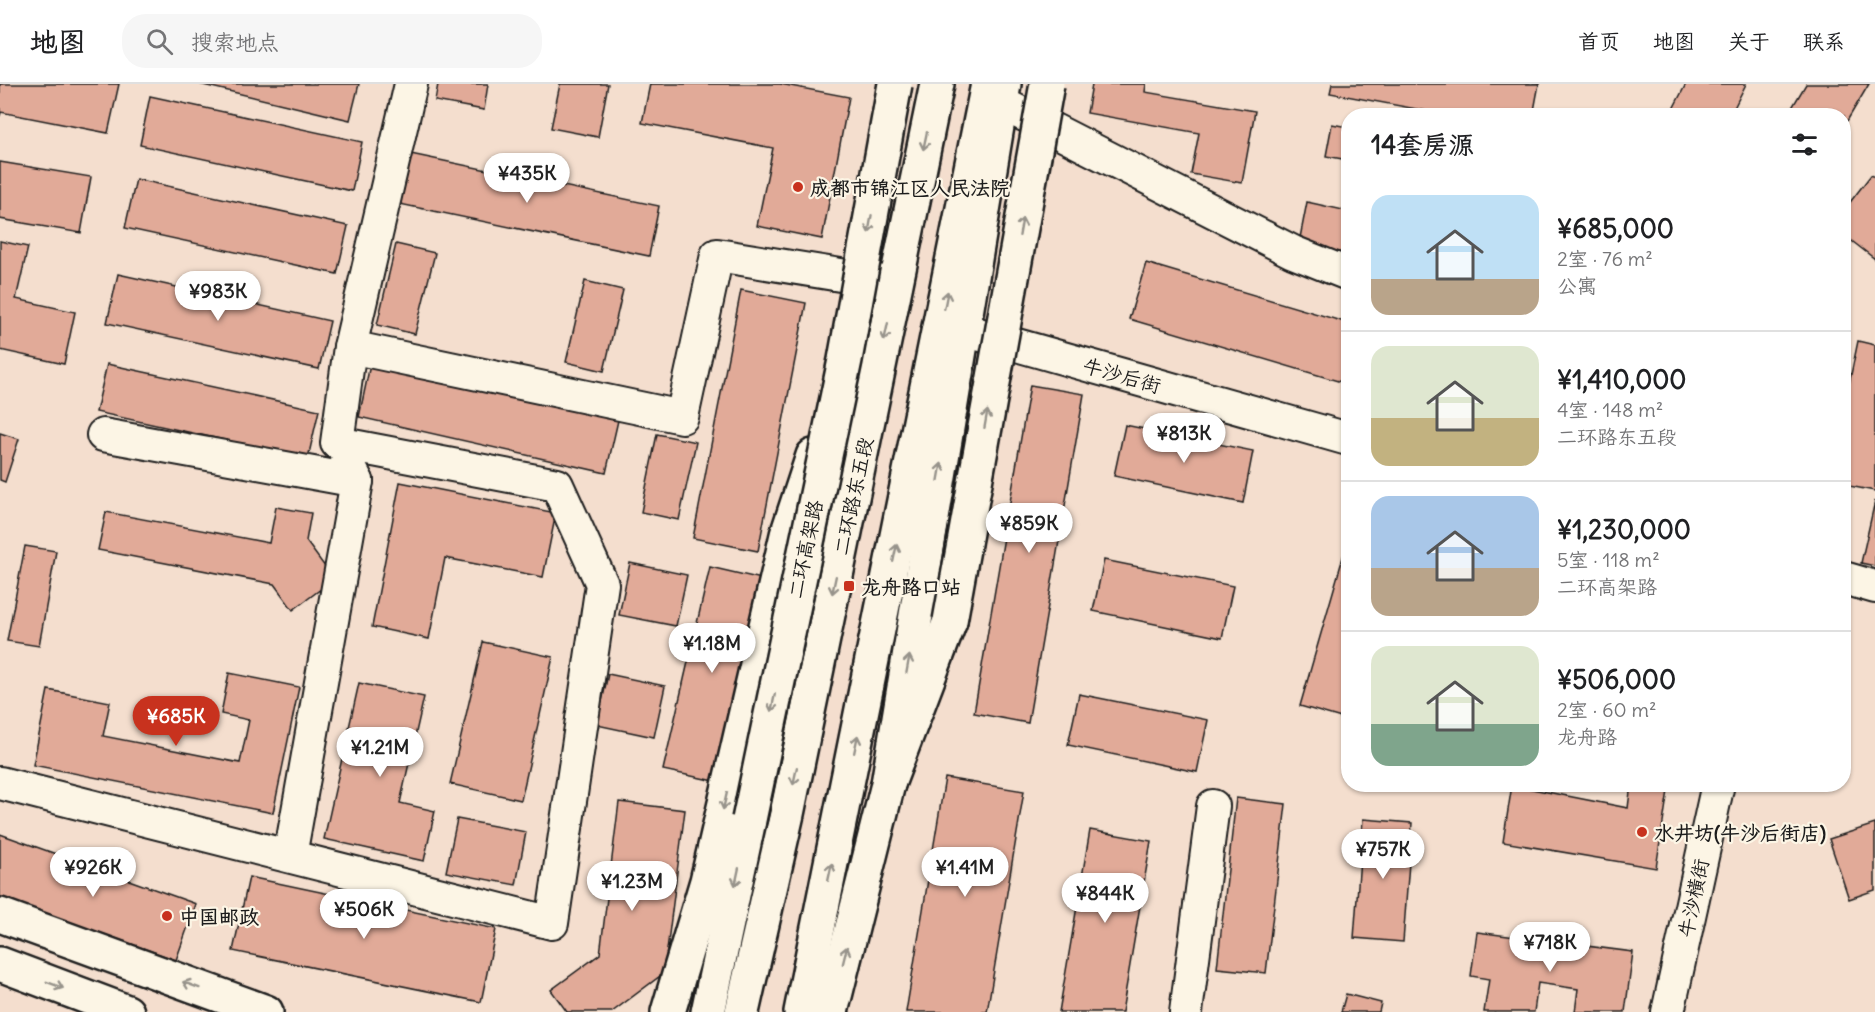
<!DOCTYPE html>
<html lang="zh">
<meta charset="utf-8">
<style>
body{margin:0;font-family:Delius,"LXGW WenKai TC",sans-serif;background:#f6f6f6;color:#202124;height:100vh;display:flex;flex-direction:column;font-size:22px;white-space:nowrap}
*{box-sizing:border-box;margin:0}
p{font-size:20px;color:#757577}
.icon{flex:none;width:33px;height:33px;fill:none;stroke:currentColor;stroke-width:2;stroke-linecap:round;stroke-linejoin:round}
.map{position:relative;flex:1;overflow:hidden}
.panel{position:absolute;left:1341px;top:24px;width:510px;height:684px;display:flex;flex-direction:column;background:#fff;border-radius:24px;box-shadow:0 2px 4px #0004}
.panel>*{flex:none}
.price{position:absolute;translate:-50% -51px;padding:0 14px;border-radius:21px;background:#fff;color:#222;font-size:20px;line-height:39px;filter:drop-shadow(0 2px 3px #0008)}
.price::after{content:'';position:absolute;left:50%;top:36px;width:18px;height:14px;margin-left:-9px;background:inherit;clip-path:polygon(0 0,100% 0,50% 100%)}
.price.active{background:#c8321e;color:#fff}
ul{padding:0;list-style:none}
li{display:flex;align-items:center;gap:18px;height:150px;padding:0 30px}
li+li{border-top:2px solid #e0e0e0}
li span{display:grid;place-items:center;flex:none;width:168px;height:120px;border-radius:18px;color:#555}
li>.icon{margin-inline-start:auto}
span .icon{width:72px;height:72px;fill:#fffc;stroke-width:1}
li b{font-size:26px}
h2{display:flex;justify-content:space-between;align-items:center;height:72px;padding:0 30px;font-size:26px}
header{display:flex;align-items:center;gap:36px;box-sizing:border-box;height:84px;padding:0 30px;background:#fff;border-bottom:2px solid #e0e0e0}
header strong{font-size:28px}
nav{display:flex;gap:33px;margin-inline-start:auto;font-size:21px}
.search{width:420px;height:54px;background:#f6f6f6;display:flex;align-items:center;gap:15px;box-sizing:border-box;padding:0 21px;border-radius:24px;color:#757577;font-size:22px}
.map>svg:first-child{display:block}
</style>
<header>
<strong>地图</strong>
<div class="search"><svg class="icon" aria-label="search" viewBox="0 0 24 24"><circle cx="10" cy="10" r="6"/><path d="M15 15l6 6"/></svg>搜索地点</div>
<nav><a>首页</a><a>地图</a><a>关于</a><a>联系</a></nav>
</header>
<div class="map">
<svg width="1875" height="928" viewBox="0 0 1875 928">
<rect width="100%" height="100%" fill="#f4dece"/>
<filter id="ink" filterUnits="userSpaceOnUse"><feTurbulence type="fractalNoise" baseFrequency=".0167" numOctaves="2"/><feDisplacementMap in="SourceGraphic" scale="12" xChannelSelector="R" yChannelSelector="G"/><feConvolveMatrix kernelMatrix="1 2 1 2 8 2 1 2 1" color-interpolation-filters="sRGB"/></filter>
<g filter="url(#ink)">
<g fill="#e1aa98" stroke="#1c1c1c" stroke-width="1.5">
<polygon points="0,0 119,0 108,49 1,28 0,32"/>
<polygon points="199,0 359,0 350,36"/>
<polygon points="438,0 488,0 484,26 435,17"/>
<polygon points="560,0 608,0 598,53 551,44"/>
<polygon points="650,0 780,0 849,13 822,155 757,142 773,64 642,39"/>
<polygon points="1092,0 1146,0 1145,8 1255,27 1242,99 1191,90 1199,49 1087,29"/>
<polygon points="1332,0 1539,0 1533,32 1454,32 1330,9"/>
<polygon points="1686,0 1746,0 1730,32 1680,32 1672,27"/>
<polygon points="1806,0 1869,0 1844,42 1844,32 1787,32"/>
<polygon points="150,12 362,58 352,107 140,61"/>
<polygon points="1332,40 1348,43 1348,76 1326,72"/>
<polygon points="406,69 659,122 649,172 395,119"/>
<polygon points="0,78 91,93 81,149 0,135"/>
<polygon points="1871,91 1875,93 1875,175 1844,151 1844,126"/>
<polygon points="136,95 348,142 337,190 125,144"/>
<polygon points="1307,118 1348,127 1348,175 1298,164"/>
<polygon points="0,157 28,163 16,215 75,228 64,280 0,266"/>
<polygon points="396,160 435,169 415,250 377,241"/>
<polygon points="1146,179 1348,239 1348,300 1129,235"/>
<polygon points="118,190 330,237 319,285 107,239"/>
<polygon points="585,197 623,206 604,287 566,278"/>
<polygon points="741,206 806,219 758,467 693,454"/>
<polygon points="1858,257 1875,261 1875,407 1844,401 1844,324"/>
<polygon points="371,276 619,332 606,389 359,333"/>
<polygon points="107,280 319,326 308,374 96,328"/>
<polygon points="1030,301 1084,310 1028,639 974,629"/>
<polygon points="1125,341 1253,367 1243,419 1114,392"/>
<polygon points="0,349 19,355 5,398 0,396"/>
<polygon points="657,350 696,358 679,436 641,428"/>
<polygon points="400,398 556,429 543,493 445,474 429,555 372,543"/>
<polygon points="1875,417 1875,482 1861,479"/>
<polygon points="276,423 311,429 306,457 334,495 293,526 274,500 98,466 106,428 269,459"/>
<polygon points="1348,456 1348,636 1300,622"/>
<polygon points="25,462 56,467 39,562 7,557"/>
<polygon points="1104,476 1233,502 1222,554 1093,527"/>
<polygon points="630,479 687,491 676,542 619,531"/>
<polygon points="710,483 762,495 715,697 663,686"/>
<polygon points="483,558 553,573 521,716 450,700"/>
<polygon points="229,589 299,603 273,729 33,681 48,606 110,618 103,652 240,679 249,636 221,630"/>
<polygon points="608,590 665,602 654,653 597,641"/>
<polygon points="359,599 424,613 400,719 435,727 424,777 324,755"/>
<polygon points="1079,610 1208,636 1197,688 1068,661"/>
<polygon points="945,694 1024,707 987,928 906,928"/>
<polygon points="1631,700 1669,700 1656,784 1503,758 1512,701 1628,724"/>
<polygon points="1236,714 1286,720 1266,889 1217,884"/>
<polygon points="619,718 685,726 664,889 612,928 567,928 551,906 600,870"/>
<polygon points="457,735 526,748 516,801 446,788"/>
<polygon points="1363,735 1412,739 1403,858 1354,854"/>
<polygon points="1875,740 1875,806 1849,815 1829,755"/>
<polygon points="1090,746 1151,757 1122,928 1059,928"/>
<polygon points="0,750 196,820 176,876 0,813"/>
<polygon points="249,793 496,845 481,918 233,867"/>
<polygon points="1477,848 1633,868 1625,928 1575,928 1578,905 1538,899 1534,928 1484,928 1489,895 1471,892"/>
<polygon points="1346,910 1381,919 1379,928 1341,928"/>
</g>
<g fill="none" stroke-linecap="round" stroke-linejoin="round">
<g stroke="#1c1c1c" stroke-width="36">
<g id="minor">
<polyline points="411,0 350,263 682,333 717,171 896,200"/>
<polyline points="1001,19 1293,168 1348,190"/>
<polyline points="964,246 1348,355"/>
<polyline points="103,351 357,397 347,378"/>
<polyline points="1844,494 1875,503"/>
<polyline points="0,699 552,839 602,500 557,401 337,359 350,263"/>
<polyline points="290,772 357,397"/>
<polyline points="1186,928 1213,722"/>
<polyline points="1668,928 1718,700"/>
</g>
</g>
<g stroke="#1c1c1c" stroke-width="38">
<g id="secondary">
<polyline points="742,928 787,730 937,0"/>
<polyline points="831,928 888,700 1004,0"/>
</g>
</g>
<g stroke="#1c1c1c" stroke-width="38">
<g id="primary">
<polyline points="0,831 266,928"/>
<polyline points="0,880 127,928"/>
</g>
</g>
<g stroke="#1c1c1c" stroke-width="38">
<g id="trunk">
<polyline points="888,700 950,537"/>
<polyline points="668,928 707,797 787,451 813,372"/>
<polyline points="708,928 749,736"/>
<polyline points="801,928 988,0"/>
</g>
</g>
<use href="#minor" stroke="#fcf5e5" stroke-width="32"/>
<use href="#secondary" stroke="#fcf5e5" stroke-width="33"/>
<use href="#primary" stroke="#fcf5e5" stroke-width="33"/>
<use href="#trunk" stroke="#fcf5e5" stroke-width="33"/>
<g stroke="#1c1c1c" stroke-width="38" stroke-linecap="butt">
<g id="trunk-bridge">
<polyline points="950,537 1047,0"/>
<polyline points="749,736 845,276 895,0"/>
</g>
</g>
<use href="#trunk-bridge" stroke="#fcf5e5" stroke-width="33"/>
</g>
<defs><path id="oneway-shaft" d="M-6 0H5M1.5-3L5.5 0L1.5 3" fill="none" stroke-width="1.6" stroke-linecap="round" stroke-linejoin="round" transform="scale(1.5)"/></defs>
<g stroke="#97938b">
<use href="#oneway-shaft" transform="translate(925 57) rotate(102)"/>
<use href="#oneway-shaft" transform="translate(870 140) rotate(100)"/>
<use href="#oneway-shaft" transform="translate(1021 143) rotate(-80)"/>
<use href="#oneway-shaft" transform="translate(946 216) rotate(-79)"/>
<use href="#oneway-shaft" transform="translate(886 248) rotate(102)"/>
<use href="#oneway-shaft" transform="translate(986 335) rotate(-80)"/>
<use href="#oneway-shaft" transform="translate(940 388) rotate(-80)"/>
<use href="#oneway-shaft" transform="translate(895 469) rotate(-78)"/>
<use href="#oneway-shaft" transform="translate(834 501) rotate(102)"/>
<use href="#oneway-shaft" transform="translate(908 580) rotate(-80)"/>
<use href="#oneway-shaft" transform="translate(773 619) rotate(102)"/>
<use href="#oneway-shaft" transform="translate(856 660) rotate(-78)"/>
<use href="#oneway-shaft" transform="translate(795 692) rotate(102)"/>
<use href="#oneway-shaft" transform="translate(725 717) rotate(103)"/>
<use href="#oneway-shaft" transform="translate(830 788) rotate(-78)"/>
<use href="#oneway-shaft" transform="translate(737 793) rotate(102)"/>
<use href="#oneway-shaft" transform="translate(845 871) rotate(-76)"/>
<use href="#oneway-shaft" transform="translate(55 901) rotate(21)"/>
<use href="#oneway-shaft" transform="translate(191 901) rotate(-160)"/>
</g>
</g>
<g fill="#c8321e" stroke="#fcf5e5" stroke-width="2">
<circle cx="798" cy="103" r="6"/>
<rect x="843" y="496" width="12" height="12" rx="3"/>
<circle cx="1642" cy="748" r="6"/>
<circle cx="167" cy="832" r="6"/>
</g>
<g text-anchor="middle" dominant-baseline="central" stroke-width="4.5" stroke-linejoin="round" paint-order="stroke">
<g font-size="20" font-weight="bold" fill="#1c1c1c" stroke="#fcf5e5" text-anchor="start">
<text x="810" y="103">成都市锦江区人民法院</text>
<text x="861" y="502">龙舟路口站</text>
<text x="1654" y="748">水井坊(牛沙后街店)</text>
<text x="179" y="832">中国邮政</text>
</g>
<g font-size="20" fill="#1c1c1c" stroke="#fcf5e5">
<text transform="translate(1122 291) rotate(16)">牛沙后街</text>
<text transform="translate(853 412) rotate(-78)">二环路东五段</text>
<text transform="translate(805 465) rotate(-78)">二环高架路</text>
<text transform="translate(1693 814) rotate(-78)">牛沙横街</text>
</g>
</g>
</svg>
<b class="price" style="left:527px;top:120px">¥435K</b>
<b class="price" style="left:218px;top:238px">¥983K</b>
<b class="price" style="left:1184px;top:380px">¥813K</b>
<b class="price" style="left:1029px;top:470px">¥859K</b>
<b class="price" style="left:712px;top:590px">¥1.18M</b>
<b class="price active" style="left:176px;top:663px">¥685K</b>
<b class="price" style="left:380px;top:694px">¥1.21M</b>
<b class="price" style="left:1383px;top:796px">¥757K</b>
<b class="price" style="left:93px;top:814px">¥926K</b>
<b class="price" style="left:965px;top:814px">¥1.41M</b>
<b class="price" style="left:632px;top:828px">¥1.23M</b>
<b class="price" style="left:1105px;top:840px">¥844K</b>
<b class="price" style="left:364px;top:856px">¥506K</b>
<b class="price" style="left:1550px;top:889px">¥718K</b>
<section class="panel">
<h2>14套房源<svg class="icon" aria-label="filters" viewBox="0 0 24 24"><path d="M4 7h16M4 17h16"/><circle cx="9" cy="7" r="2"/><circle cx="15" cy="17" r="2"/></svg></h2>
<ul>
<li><span style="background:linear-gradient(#bfe0f5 70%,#b9a48a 0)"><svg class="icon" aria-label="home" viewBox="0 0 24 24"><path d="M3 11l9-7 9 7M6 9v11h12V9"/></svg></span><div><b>¥685,000</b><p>2室 · 76 m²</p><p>公寓</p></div></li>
<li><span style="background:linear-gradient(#dfe7d0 60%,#c2b280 0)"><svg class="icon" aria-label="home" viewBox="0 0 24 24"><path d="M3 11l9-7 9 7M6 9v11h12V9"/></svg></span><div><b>¥1,410,000</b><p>4室 · 148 m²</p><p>二环路东五段</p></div></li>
<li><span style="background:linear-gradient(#a9c7e8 60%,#b9a48a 0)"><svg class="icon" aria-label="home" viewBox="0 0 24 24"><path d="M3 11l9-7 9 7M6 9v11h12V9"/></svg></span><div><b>¥1,230,000</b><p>5室 · 118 m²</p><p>二环高架路</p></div></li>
<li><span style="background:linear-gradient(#dfe7d0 65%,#7fa58c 0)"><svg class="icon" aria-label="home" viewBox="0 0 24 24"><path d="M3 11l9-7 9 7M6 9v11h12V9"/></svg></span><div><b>¥506,000</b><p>2室 · 60 m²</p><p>龙舟路</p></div></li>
</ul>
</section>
</div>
